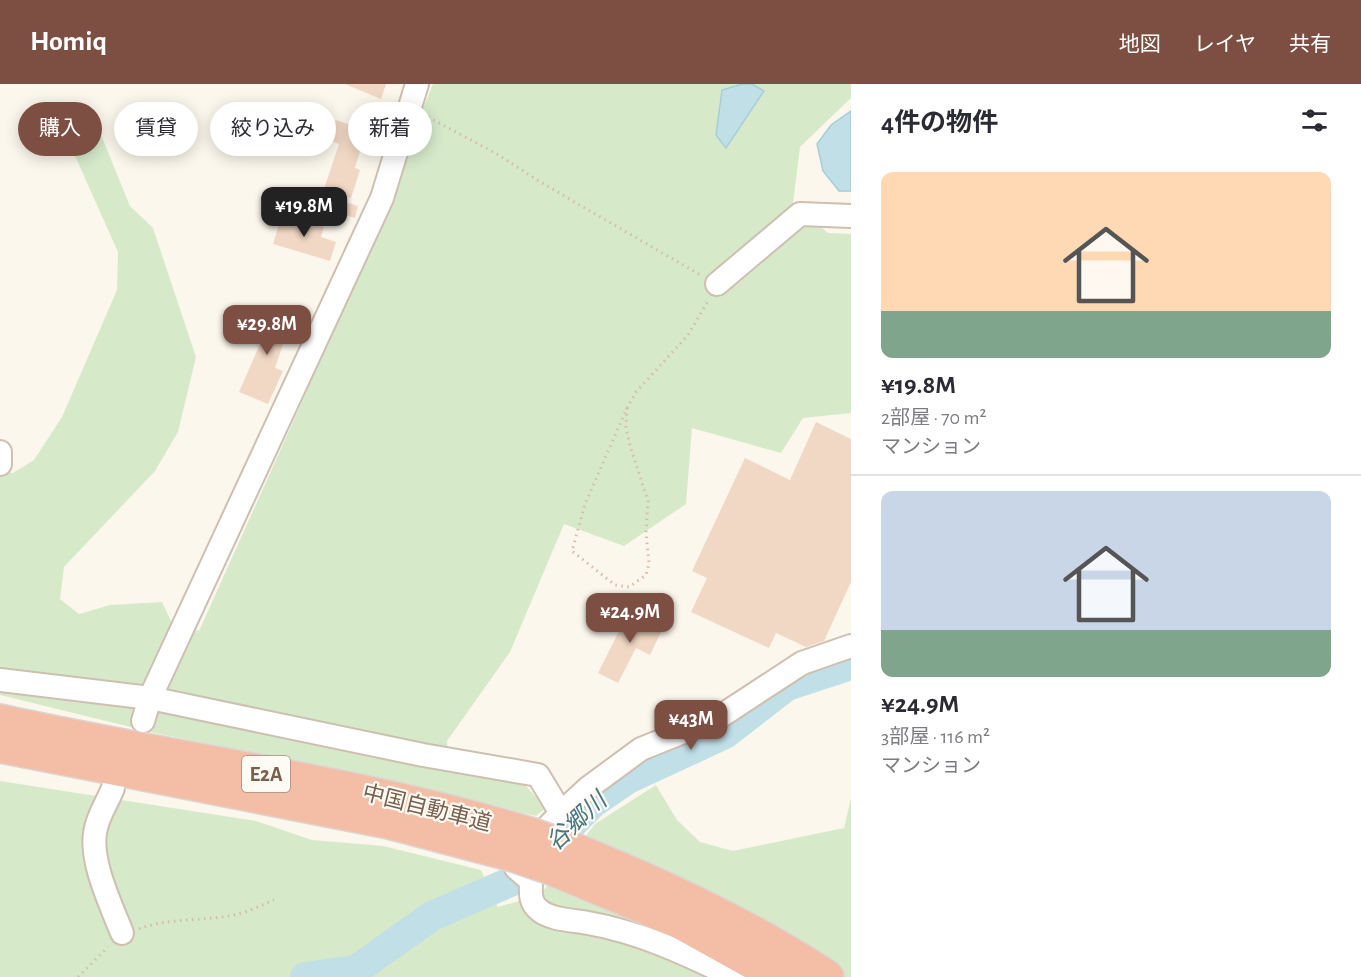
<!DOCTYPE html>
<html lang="ja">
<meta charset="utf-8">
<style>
body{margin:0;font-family:"Alegreya Sans","Noto Sans JP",sans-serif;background:#f2f2f3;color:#2b2b33;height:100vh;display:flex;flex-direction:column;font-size:22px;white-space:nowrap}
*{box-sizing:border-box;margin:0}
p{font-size:20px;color:#7c7c81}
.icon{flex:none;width:33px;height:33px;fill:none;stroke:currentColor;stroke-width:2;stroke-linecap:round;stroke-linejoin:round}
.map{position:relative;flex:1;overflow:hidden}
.drawer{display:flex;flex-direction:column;background:#fff;width:510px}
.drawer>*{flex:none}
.guide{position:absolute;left:18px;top:18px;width:570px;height:54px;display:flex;gap:12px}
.price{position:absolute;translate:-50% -51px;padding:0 14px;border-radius:12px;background:#7d4f43;color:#fff;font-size:20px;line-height:39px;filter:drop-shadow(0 2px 3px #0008)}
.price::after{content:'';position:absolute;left:50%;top:36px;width:18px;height:14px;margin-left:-9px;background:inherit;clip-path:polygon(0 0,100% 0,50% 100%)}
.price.on{background:#222;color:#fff}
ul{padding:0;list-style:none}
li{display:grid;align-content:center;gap:12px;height:318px;padding:0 30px}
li+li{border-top:2px solid #e1e1e2}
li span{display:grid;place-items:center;height:186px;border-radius:12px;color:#555}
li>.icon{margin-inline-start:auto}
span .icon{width:108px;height:108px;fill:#fffc;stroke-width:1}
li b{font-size:26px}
h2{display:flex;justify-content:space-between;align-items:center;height:72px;padding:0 30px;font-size:26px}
.chip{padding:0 21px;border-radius:27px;background:#fff;box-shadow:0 3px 15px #0003;font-size:21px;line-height:54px}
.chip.on{background:#7d4f43;color:#fff}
header{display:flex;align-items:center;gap:36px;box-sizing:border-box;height:84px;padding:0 30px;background:#7d4f43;color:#fff}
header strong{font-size:28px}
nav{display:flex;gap:33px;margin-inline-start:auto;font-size:21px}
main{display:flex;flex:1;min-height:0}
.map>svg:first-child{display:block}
</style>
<header>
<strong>Homiq</strong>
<nav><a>地図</a><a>レイヤ</a><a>共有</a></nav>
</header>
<main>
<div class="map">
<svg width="851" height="893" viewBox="0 0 851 893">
<rect width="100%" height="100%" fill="#fcf7ec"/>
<g fill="#d6eaca">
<polygon points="433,0 851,0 851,14 800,63 793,119 828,149 851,150 851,329 803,334 781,369 692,344 686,420 624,462 564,440 510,568 447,657 449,682 526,702 546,724 536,732 400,698 155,649 0,611 0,387 13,389 34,376 62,333 117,206 118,168 71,63 97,41 130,122 153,144 196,273 178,348 155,387 64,483 60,515 79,530 110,521 162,518 172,539 199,547 306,309"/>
<polygon points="0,697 256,737 312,756 383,762 481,786 498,823 540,811 595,740 656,701 677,736 700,758 733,767 844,744 851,714 851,893 0,893"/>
</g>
<g fill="#c0dfe6" stroke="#a7ced8" stroke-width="1.5">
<polygon points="742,0 752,0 764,7 726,64 716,51 722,6"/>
<polygon points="851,27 851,107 839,107 823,87 817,60 831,41"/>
</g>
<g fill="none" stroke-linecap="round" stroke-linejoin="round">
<polyline stroke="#c0dfe6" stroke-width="30" points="305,893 356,886 432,832 517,795 593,719 628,695 725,650 787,602 851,581"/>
</g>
<g fill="#f1d8c4">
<polygon points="345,0 386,0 381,15"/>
<polygon points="336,36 366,46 355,84 360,86 351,114 324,105 339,60 329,56"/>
<polygon points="342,117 358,122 355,134 338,129"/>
<polygon points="282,130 324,143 321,153 336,158 330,177 273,160"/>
<polygon points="267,227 299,238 294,252 287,249 275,284 283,287 268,320 239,308 260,260 246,255 253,236 263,239"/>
<polygon points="816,338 851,355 851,498 824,557 806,563 776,549 769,564 691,528 707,494 692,487 745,374 790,396"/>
<polygon points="630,525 664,542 650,571 636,564 618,599 598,589"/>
</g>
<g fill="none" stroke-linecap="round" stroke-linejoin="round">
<g stroke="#cfbfb1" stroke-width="26">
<g id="minor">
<polyline points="717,200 800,130 851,132"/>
<polyline points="0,368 0,380"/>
<path d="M0,596L150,614L423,671L538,691L561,729L515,777L516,784L531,797C531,808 529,818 539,826C551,836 572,836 588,839C640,848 686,870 734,893"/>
<polyline points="143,637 150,614 382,114 417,0"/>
<path d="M113,704C108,717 99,730 96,744C88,774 111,821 122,849"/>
<polyline points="561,729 588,704 641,665 718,634 802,579 851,562"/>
</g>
</g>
<g stroke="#dcd5d1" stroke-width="36">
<g id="highway">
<path d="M0,637C177,676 357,698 530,750"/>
<polyline points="0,662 389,738 510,770"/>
<path d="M572,765C660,800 747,840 827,893"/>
<polyline points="551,784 680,838 779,893"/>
</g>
</g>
<g stroke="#d7bba7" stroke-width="3" stroke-dasharray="1.5 4.5" stroke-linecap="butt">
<polyline points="428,33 497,70 542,99 702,192"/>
<polyline points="627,324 626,343 630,362 648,417 646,449 649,479 646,491 629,503 615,501 572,467 585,420 627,324 636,308 688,251 708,217"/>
<path d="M139,845C168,833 206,838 238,830C250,827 262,821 274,816"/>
<polyline points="78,893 108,863"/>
</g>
<use href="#minor" stroke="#fff" stroke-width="22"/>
<use href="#highway" stroke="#f4bda6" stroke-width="33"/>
<g stroke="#dcd5d1" stroke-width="36" stroke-linecap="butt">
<g id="highway-bridge">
<polyline points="530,750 572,765"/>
<polyline points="510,770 551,784"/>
</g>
</g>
<use href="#highway-bridge" stroke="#f4bda6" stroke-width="33"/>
</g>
<g text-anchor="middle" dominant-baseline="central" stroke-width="4.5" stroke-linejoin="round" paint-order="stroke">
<rect fill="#fffaf3" stroke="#a08e80" stroke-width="1.5" x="242" y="672" width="48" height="36" rx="4.5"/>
<g font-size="21" font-weight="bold" fill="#785f4e">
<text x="266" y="690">E2A</text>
</g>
<g font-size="22" fill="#785f4e" stroke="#fffaf3">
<text transform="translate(427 724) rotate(14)">中国自動車道</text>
</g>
<g font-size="24" font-style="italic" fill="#457783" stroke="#fffaf3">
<text transform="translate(577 738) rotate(-43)">谷郷川</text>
</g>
</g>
</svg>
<b class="price on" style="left:304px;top:154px">¥19.8M</b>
<b class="price" style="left:267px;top:272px">¥29.8M</b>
<b class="price" style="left:630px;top:560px">¥24.9M</b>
<b class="price" style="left:691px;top:667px">¥43M</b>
<div class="guide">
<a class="chip on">購入</a>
<a class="chip">賃貸</a>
<a class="chip">絞り込み</a>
<a class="chip">新着</a>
</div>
</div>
<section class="drawer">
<h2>4件の物件<svg class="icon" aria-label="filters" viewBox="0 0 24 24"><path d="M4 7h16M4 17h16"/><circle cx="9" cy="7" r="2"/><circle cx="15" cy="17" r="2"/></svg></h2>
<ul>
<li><span style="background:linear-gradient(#ffd9b3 75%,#7fa58c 0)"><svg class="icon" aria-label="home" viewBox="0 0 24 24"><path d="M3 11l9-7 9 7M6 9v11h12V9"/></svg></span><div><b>¥19.8M</b><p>2部屋 · 70 m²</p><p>マンション</p></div></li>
<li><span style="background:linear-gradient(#c9d6e8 75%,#7fa58c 0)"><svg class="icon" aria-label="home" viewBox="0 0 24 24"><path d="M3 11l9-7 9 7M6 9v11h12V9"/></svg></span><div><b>¥24.9M</b><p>3部屋 · 116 m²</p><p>マンション</p></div></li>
</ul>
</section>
</main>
